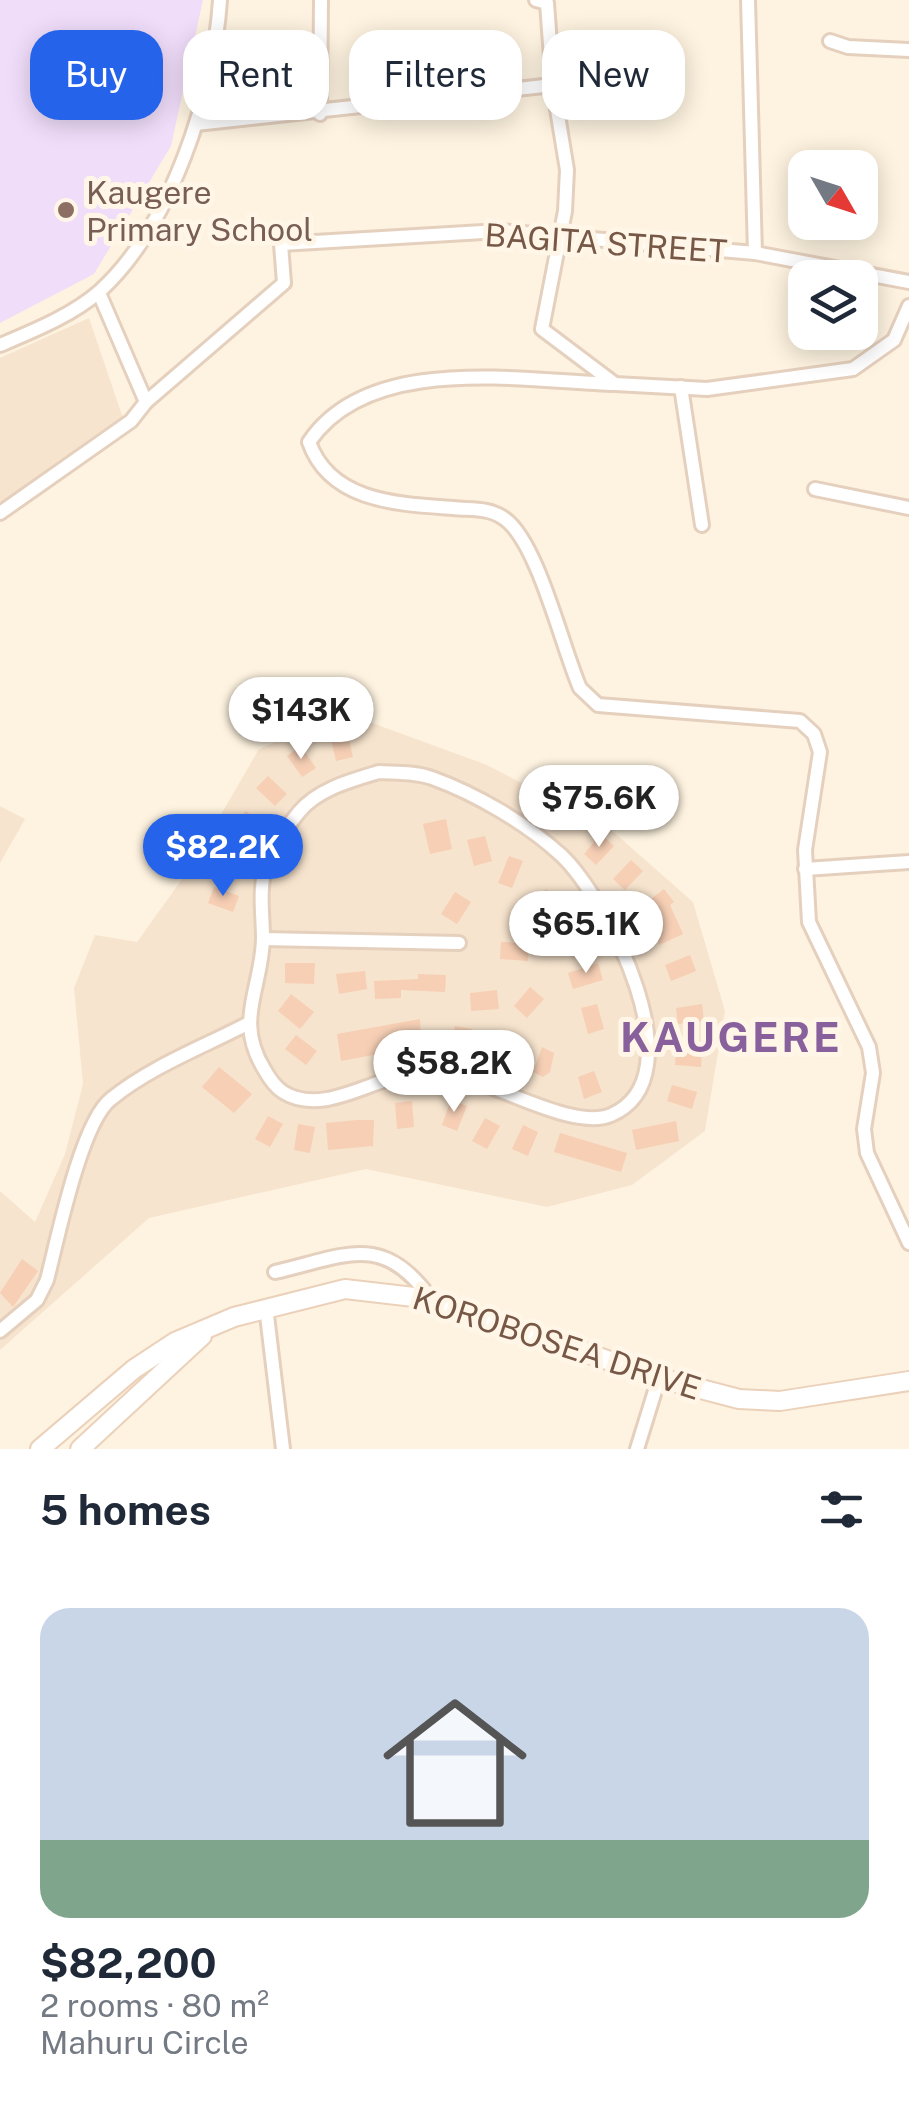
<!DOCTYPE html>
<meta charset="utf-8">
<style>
body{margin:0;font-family:"Public Sans",sans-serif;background:#f2f2f3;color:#1f2937;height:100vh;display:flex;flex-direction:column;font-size:38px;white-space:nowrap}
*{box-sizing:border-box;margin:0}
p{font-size:32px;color:#747a83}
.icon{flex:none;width:55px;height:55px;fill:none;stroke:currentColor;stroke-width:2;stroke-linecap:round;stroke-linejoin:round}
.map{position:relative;height:1449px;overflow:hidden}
.details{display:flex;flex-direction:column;background:#fff;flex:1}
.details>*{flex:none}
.guide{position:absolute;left:30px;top:30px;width:850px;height:90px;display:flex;gap:20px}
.needle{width:65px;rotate:129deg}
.buttons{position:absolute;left:788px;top:150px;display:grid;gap:20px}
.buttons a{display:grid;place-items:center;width:90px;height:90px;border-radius:20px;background:#fff;box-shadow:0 5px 25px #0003;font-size:50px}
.price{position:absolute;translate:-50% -85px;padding:0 22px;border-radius:35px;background:#fff;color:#222;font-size:32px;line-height:65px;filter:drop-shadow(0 2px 5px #0008)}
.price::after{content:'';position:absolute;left:50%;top:60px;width:30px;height:22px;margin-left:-15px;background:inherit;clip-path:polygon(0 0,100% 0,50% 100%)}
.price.active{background:#2563eb;color:#fff}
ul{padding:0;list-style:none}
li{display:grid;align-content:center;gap:20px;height:530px;padding:0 40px}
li+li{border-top:2px solid #e0e1e3}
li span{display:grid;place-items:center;height:310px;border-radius:30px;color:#555}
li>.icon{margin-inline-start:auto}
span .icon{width:180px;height:180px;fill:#fffc;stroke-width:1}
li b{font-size:42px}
h2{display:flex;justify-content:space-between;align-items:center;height:120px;padding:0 40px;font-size:42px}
.tag{padding:0 35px;border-radius:30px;background:#fff;box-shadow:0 5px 25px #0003;font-size:35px;line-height:90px}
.tag.active{background:#2563eb;color:#fff}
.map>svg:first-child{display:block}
</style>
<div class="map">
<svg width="909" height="1449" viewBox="0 0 909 1449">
<rect width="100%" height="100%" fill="#fef3e0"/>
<g fill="#f7e4ce">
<polygon points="89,318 128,433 0,503 0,358"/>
<polygon points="345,713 487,765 610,829 693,902 725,1011 705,1131 632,1185 547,1207 366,1169 149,1218 0,1350 0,1191 35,1222 65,1154 83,1084 74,988 95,935 137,942 190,868 259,749"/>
<polygon points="0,806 25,819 0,863"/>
</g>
<polygon fill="#f0ddfa" points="0,0 203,0 171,146 94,274 0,323"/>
<g fill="#f6cfb5">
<polygon points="347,731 353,757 336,761 330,735"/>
<polygon points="301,746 316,768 302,777 287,756"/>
<polygon points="268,776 287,794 275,806 256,788"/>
<polygon points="246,811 266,829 255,842 235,824"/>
<polygon points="446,819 452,849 430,854 423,824"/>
<polygon points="601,834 614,846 596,865 584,854"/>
<polygon points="485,836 492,861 474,866 467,840"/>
<polygon points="223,848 247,857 241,873 217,863"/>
<polygon points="509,856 523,861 512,888 498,883"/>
<polygon points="631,860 643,871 625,890 613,879"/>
<polygon points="214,887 239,896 233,912 208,903"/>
<polygon points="546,889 569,911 582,936 557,950 547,932 554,929 532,904"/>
<polygon points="664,889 674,902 670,905 683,934 659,945 652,930 659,926 643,905"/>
<polygon points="455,892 471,902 457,924 441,914"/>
<polygon points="501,942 529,943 528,961 500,959"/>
<polygon points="690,955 696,971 671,981 665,965"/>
<polygon points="285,963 315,963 314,984 285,983"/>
<polygon points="598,963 603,980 573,989 568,973"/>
<polygon points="365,971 367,989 339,994 336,974"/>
<polygon points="418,974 446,975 445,992 401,990 401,998 375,999 374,981 418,979"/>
<polygon points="530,987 544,999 527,1018 514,1006"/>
<polygon points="497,990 499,1009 471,1011 470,993"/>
<polygon points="291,994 314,1012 300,1029 278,1011"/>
<polygon points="597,1004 604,1029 588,1034 581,1008"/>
<polygon points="702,1004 704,1021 678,1024 676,1008"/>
<polygon points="420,1019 421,1044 388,1047 389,1052 341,1061 337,1034"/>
<polygon points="455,1026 472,1029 467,1055 450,1052"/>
<polygon points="296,1035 317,1051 306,1065 285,1049"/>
<polygon points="504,1040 519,1045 511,1068 496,1062"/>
<polygon points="542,1047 554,1053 550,1072 543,1077 533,1072"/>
<polygon points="676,1048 702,1050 701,1067 675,1065"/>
<polygon points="219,1067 252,1094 234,1113 202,1087"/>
<polygon points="594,1071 602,1092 584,1099 578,1077"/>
<polygon points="672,1085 697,1092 692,1109 667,1101"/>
<polygon points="451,1100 467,1106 457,1131 442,1125"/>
<polygon points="412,1101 414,1127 397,1129 395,1103"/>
<polygon points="268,1116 283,1124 270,1147 255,1139"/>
<polygon points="485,1118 500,1126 487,1149 472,1141"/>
<polygon points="357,1120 374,1120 373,1146 328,1150 326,1123"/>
<polygon points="676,1121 679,1141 636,1150 632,1130"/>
<polygon points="298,1124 315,1127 310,1153 294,1150"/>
<polygon points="523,1125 538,1132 528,1156 512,1149"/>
<polygon points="560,1133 627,1153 621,1172 554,1152"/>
<polygon points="22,1259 38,1271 13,1307 0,1293"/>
</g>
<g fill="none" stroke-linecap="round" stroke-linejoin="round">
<g stroke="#e5d0be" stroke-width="18">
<g id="street">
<polyline points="536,0 547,3 553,85 567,170 565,211 542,329 615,384 707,389 853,369 894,340 909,306"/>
<polyline points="748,0 755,253"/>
<polyline points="830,41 848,47 909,50"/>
<polyline points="320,114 321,0"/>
<polyline points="196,124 553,85"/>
<polyline points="99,293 146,402 284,283 281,244 500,231 755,253 909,282"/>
<path d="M0,345C33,331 73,315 100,291C171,226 214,94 220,0"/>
<path d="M615,384C521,381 369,353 309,442C330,502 398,504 453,508C471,510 489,507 505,519C538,543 562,647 580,688L598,705L800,721L814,734L820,752L805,850L809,922L869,1047L873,1073L864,1129L867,1153L909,1243"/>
<polyline points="681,387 702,525"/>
<polyline points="815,489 909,508"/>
<polyline points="0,513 131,421 146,402"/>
<path d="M379,772C396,773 416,772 432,778C476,794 526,823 561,855C606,897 700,1077 611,1115C576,1130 504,1088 466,1079C446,1075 427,1071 407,1074C369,1081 321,1116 283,1092C275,1087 269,1078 264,1069C234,1020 262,989 263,938C263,914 258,887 267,863C273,847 288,825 299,812C318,789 352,780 379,772Z"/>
<polyline points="805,869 909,862"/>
<polyline points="263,939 459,943"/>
<path d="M275,1272C345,1256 382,1231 431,1299"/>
<polyline points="266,1307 283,1449"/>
<path d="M0,1331L37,1300L47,1280C57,1241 81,1122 111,1099C150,1067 203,1047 247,1024"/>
<polyline points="637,1449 659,1378"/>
</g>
</g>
<g stroke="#ebd1ba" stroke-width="22">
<g id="secondary">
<polyline points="40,1449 134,1369 175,1342 234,1317 345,1289 431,1299 659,1378 739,1399 780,1401 909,1381"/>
<polyline points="80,1449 202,1336"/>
</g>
</g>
<use href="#street" stroke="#fff" stroke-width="12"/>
<use href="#secondary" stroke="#fff" stroke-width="18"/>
</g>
<circle fill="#8d6e63" stroke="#fff6e8" stroke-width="4" cx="66" cy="210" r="10"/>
<g text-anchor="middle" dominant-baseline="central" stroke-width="10" stroke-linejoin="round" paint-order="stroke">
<g font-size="32" fill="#785e54" stroke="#fff6e8" text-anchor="start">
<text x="86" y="192">Kaugere<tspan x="86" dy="37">Primary School</tspan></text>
</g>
<g font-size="32" fill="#775745" stroke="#fff6e8">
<text transform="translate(606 243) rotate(4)">BAGITA STREET</text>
<text transform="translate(557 1343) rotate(18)">KOROBOSEA DRIVE</text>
</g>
<g font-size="42" font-weight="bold" letter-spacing="2.5" fill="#88609c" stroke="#fff6e8">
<text x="731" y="1036">KAUGERE</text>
</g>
</g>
</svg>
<div class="buttons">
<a><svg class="needle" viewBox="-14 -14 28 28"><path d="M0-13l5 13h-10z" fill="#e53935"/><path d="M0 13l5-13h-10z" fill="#747a83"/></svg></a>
<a><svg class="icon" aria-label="layers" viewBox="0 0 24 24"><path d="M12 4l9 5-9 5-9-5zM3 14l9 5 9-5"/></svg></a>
</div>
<b class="price" style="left:301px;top:762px">$143K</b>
<b class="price" style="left:599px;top:850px">$75.6K</b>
<b class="price active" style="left:223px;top:899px">$82.2K</b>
<b class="price" style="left:586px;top:976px">$65.1K</b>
<b class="price" style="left:454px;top:1115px">$58.2K</b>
<div class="guide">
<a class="tag active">Buy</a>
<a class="tag">Rent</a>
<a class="tag">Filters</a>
<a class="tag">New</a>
</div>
</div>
<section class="details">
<h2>5 homes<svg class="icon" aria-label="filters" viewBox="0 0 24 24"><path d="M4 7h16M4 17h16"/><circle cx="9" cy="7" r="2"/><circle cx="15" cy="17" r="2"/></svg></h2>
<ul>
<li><span style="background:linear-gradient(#c9d6e8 75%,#7fa58c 0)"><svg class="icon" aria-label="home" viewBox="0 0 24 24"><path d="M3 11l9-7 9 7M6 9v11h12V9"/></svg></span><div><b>$82,200</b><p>2 rooms · 80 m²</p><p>Mahuru Circle</p></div></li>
</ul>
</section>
